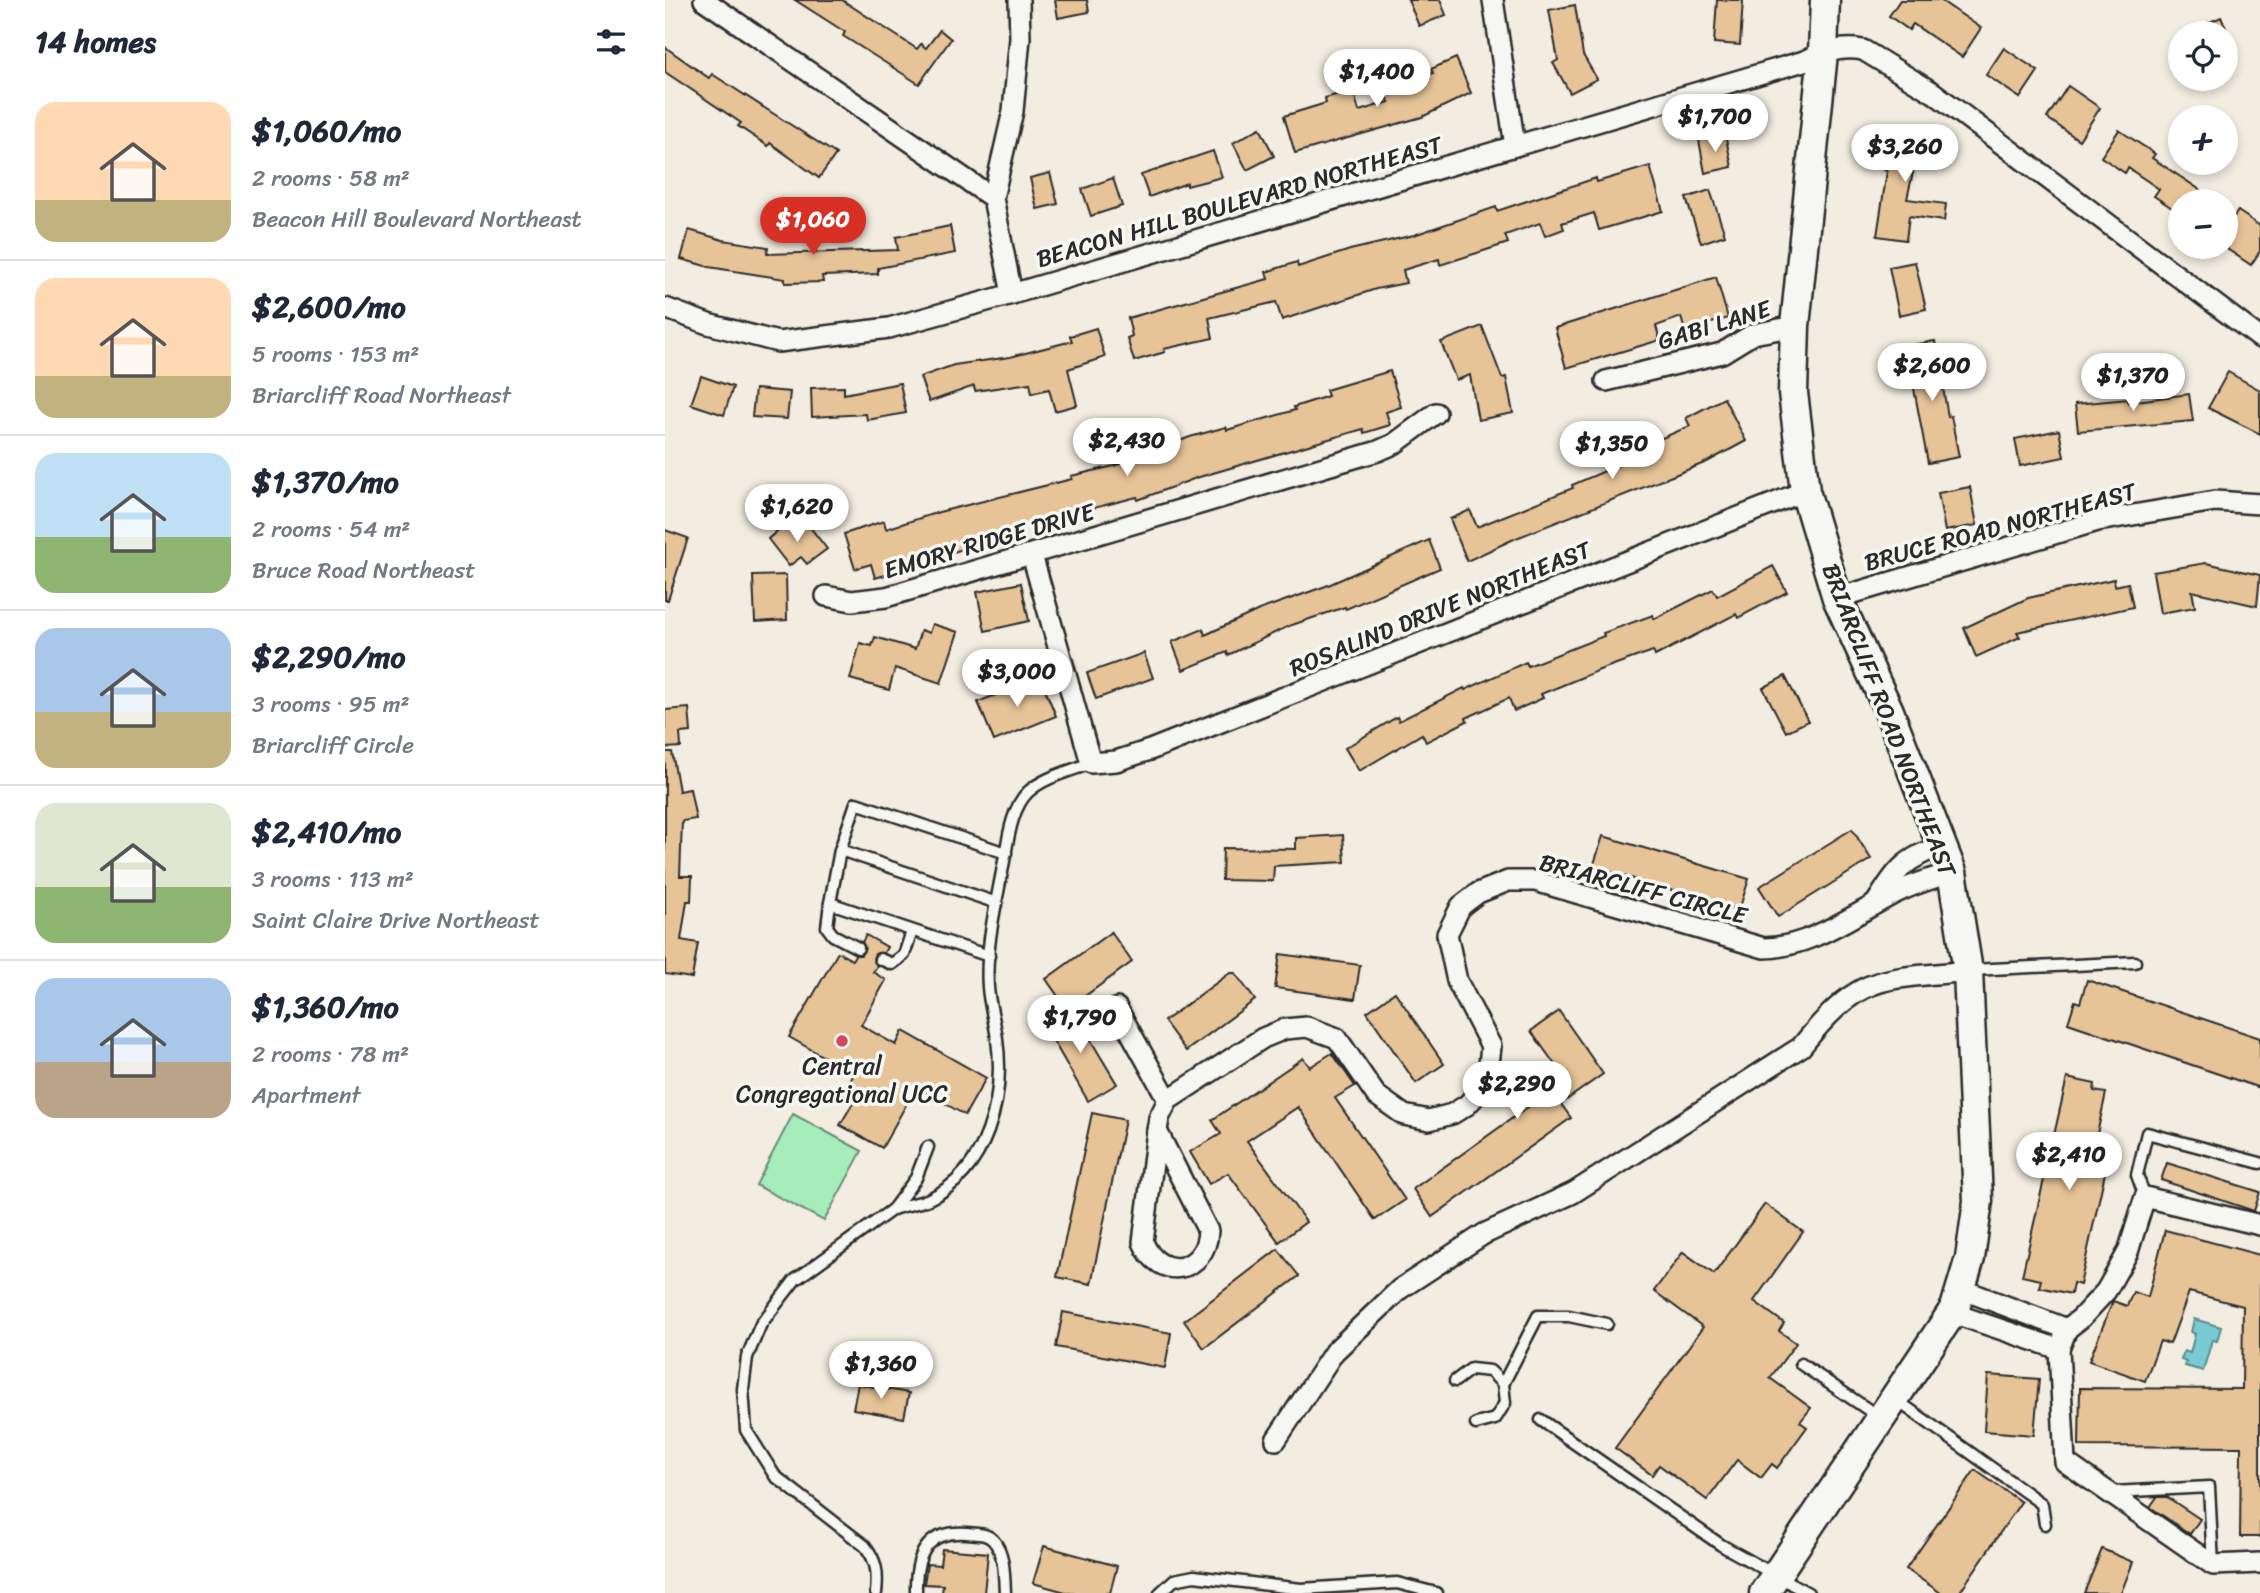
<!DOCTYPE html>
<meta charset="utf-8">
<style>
body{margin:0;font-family:Sriracha,sans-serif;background:#f6f6f7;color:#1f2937;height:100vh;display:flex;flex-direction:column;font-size:26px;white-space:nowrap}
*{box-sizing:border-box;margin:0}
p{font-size:23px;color:#747a83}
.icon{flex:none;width:38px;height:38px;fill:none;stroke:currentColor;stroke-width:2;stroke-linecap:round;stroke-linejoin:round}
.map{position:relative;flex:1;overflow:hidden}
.sheet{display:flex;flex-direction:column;background:#fff;width:665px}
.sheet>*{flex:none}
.tools{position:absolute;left:1503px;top:21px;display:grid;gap:14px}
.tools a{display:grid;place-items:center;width:70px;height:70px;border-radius:50%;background:#fff;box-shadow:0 4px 10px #0003;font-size:35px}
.price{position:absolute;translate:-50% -60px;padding:0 16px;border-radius:24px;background:#fff;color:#222;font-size:23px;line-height:46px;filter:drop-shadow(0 2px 4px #0008)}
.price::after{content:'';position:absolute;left:50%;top:42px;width:21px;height:16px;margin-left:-10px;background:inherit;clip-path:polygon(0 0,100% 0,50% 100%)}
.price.current{background:#d93025;color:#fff}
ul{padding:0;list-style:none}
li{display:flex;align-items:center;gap:21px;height:175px;padding:0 35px}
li+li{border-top:2px solid #e0e1e3}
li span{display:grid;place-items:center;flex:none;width:196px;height:140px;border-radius:21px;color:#555}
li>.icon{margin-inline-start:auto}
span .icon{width:84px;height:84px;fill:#fffc;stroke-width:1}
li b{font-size:30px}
h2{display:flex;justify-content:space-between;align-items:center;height:84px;padding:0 35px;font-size:30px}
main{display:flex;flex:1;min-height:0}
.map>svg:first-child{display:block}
</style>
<main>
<section class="sheet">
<h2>14 homes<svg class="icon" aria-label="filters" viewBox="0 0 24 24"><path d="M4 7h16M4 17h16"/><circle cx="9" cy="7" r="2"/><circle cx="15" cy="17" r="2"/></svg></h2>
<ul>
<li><span style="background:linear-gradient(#ffd9b3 70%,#c2b280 0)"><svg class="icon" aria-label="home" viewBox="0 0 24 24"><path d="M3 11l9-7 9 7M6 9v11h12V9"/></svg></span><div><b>$1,060/mo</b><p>2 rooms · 58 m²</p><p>Beacon Hill Boulevard Northeast</p></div></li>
<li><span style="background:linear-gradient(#ffd9b3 70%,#c2b280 0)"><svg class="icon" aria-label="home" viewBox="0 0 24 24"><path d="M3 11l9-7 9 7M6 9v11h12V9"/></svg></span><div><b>$2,600/mo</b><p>5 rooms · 153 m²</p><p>Briarcliff Road Northeast</p></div></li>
<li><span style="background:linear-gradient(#bfe0f5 60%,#8fb573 0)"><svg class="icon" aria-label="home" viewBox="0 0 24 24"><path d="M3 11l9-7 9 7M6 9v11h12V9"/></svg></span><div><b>$1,370/mo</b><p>2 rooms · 54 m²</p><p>Bruce Road Northeast</p></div></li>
<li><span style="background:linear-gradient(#a9c7e8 60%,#c2b280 0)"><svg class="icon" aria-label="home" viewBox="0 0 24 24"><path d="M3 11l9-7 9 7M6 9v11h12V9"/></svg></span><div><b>$2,290/mo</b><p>3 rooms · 95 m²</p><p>Briarcliff Circle</p></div></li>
<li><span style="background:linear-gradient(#dfe7d0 60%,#8fb573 0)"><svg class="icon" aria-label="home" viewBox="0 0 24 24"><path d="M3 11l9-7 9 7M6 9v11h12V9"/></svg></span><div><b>$2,410/mo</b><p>3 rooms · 113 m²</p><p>Saint Claire Drive Northeast</p></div></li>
<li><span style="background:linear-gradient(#a9c7e8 60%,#b9a48a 0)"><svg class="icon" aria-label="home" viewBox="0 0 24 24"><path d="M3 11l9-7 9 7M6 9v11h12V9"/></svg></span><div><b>$1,360/mo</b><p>2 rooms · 78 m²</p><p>Apartment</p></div></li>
</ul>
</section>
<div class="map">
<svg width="1595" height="1593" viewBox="0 0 1595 1593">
<rect width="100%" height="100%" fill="#f3ece0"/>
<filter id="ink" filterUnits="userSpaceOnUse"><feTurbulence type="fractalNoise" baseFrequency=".0143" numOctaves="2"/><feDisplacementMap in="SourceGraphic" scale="14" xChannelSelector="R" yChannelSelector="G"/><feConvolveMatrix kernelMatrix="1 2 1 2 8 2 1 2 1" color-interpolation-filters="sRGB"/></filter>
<g filter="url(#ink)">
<polygon fill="#a5eebc" stroke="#688c74" stroke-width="2" points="128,1114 197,1151 159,1221 91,1185"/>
<polygon fill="#79cad2" stroke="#5a8a8f" stroke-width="2" points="1529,1319 1556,1327 1552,1341 1547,1340 1538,1371 1520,1366 1521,1362 1516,1360 1519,1351 1525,1353 1530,1334 1526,1332"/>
<g fill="#e7c498" stroke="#2b2b2b" stroke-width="2">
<polygon points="130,0 177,0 252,49 256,44 261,48 275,30 286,39 254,84 178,36 180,32"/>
<polygon points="390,0 422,0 424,12 393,18"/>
<polygon points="743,0 775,0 781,15 754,26"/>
<polygon points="1052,0 1078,0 1075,45 1049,43"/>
<polygon points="1235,0 1275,0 1316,28 1297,57 1248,24 1244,30 1224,16"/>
<polygon points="910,5 918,55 932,79 905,93 888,63 893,60 884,10"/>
<polygon points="1556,17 1563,33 1520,33"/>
<polygon points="0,47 44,78 47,74 171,154 154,178 105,143 103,146 73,126 76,123 0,72"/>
<polygon points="1339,48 1373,71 1355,98 1321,75"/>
<polygon points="791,58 806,93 757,117 630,153 619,116 661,103 660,98 688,90 694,111 724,102 719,87 768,73 766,69"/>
<polygon points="1403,86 1435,108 1414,140 1382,118"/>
<polygon points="1230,124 1268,133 1262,158 1252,155 1242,199 1281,204 1279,221 1244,216 1241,240 1212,236 1222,171 1219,170"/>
<polygon points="595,128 609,156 582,170 568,143"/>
<polygon points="1454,130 1490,154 1487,158 1552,201 1516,201 1516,214 1489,196 1494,189 1463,168 1460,173 1436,157"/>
<polygon points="1060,134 1067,167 1040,173 1034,140"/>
<polygon points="548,151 557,177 522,186 522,183 484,197 476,175"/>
<polygon points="985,166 998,211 934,230 929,213 897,223 899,229 880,236 875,223 840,235 843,243 775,265 774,259 738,270 741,283 711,289 617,320 611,302 544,318 548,338 499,349 500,352 469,361 462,338 467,336 463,318 603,279 601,272 632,262 633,267 685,250 749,235 831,207 832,211 931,178 932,182"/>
<polygon points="385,173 393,204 372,209 365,178"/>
<polygon points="448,178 457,206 426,216 417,189"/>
<polygon points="1045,190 1060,235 1036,243 1021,198"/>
<polygon points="1573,211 1595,226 1595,251 1586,265 1559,247 1563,247 1561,228"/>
<polygon points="285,226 290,253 213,268 213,274 157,276 158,282 120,283 120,279 44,267 16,259 24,230 58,240 103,247 102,254 233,250 231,237"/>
<polygon points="1250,262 1261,309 1234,315 1224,267"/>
<polygon points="1051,277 1063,318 1020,331 1016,317 991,326 995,340 901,368 890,328"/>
<polygon points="817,326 837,378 841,377 848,413 813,420 805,375 791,380 776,342"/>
<polygon points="431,328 440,357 403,369 412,405 390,411 384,389 367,393 365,383 310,391 309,386 264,402 255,377 289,365 345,357 407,341 405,336"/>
<polygon points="1270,341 1283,417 1286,416 1294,457 1263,463 1241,346"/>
<polygon points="725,371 736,407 721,412 725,425 699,433 698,429 531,478 473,500 472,497 342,530 343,536 233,568 234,571 210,578 206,564 190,569 179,534 219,521 221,529 274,512 407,479 406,476 449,466 525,437 561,427 562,430 630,410 629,407 663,396 661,390"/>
<polygon points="1563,372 1595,390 1595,434 1543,408"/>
<polygon points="36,376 68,387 59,415 26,404"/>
<polygon points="235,383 241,413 202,420 201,414 147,417 146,388 179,387 179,394"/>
<polygon points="90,389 125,392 122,419 87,417"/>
<polygon points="1524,394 1528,421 1413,431 1410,404 1463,399 1463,402"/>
<polygon points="1059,398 1081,441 1042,462 849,539 802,561 785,519 805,510 812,527 908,488 907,485 968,459 967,456 978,453 976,447 1025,426 1021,418"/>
<polygon points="1394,430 1399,457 1355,466 1350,439"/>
<polygon points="1305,487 1312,525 1280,531 1273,493"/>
<polygon points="124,521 131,530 141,522 162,549 142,564 136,557 124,566 103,539"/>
<polygon points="0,530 23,538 3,600 0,600"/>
<polygon points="764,540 775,568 681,609 680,607 624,626 563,655 562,652 518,670 507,642 538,629 540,635 594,610 661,586"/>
<polygon points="1541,563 1595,575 1592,606 1527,591 1530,607 1495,613 1488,572"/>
<polygon points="1108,566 1122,592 1073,618 1071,614 990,656 988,651 937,669 876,694 878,698 849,711 844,698 801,718 802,721 761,742 757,734 694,771 680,748 732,717 734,721 799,688 800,690 861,662 863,666 939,636 938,633 988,615 989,619 1048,589 1052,596"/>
<polygon points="121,575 122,620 90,622 88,576"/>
<polygon points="1449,579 1450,586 1463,583 1468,607 1352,632 1355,637 1311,657 1299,628 1363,598"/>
<polygon points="356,583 364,621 320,631 312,592"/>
<polygon points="267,624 293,632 276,683 230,668 224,690 185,679 195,643 207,646 210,637 250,649 256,630 264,633"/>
<polygon points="479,653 488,678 431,699 422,673"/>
<polygon points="1120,676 1143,721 1121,732 1098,688"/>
<polygon points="375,677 391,716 329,741 313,702"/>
<polygon points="24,708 26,732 15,733 16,747 0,748 0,710"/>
<polygon points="0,752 7,752 14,791 25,789 31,819 17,821 15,876 27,876 26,901 22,901 16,940 33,943 27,978 0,974"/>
<polygon points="1187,829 1206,859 1113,917 1094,887"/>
<polygon points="678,835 680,862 609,866 608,881 557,880 558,848 631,849 631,838"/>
<polygon points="938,836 1084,879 1074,910 928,867"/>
<polygon points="446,932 467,962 402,1009 381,979"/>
<polygon points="201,935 222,947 219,953 210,954 208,959 212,966 208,972 221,980 196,1025 231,1045 238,1031 321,1078 300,1115 251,1087 217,1148 175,1125 188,1103 177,1096 189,1074 124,1037 173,952 187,960 190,955 196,955 200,948 197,942"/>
<polygon points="615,954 695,965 690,999 610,988"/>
<polygon points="565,973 570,973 590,1000 521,1051 499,1021"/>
<polygon points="1422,980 1595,1038 1595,1088 1403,1023 1410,1001 1415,1003"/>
<polygon points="730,992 779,1064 751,1083 702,1012"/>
<polygon points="407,1009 452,1084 423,1101 379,1025"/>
<polygon points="894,1011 938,1074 896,1104 906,1118 767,1217 748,1189 901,1080 866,1031"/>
<polygon points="667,1053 690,1086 670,1098 740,1200 710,1220 633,1107 582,1141 641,1222 614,1242 563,1173 544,1184 525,1152 556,1134 547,1120 638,1058 645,1067"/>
<polygon points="1402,1078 1430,1084 1429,1091 1441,1093 1428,1152 1444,1155 1415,1285 1408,1283 1406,1294 1374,1287 1376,1280 1357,1276"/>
<polygon points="427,1113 460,1120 426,1284 392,1277"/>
<polygon points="1502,1163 1595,1192 1589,1211 1496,1180"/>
<polygon points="1100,1204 1138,1232 1089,1301 1119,1323 1114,1331 1131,1343 1105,1378 1146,1408 1135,1422 1142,1427 1112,1468 1107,1464 1096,1478 1072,1460 1042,1500 994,1465 987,1475 950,1448 1038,1327 989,1291 1018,1252 1049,1274"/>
<polygon points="1500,1230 1595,1255 1595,1537 1575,1537 1576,1447 1414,1446 1415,1388 1577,1389 1578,1306 1524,1292 1505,1344 1495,1341 1480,1381 1424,1361 1448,1301 1462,1306 1468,1292 1483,1297"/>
<polygon points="613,1249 634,1276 539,1348 519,1321"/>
<polygon points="398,1312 506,1333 500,1368 391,1347"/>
<polygon points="1323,1375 1374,1379 1369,1435 1319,1431"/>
<polygon points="193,1384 244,1393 239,1418 188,1409"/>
<polygon points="1310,1470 1356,1502 1294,1593 1276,1593 1241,1569"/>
<polygon points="1492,1497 1502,1497 1535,1519 1525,1534 1485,1507"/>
<polygon points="379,1546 452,1566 445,1593 404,1593 368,1583"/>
<polygon points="277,1549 323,1553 319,1593 277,1593 278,1585 259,1584 262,1564 275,1565"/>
<polygon points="1437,1549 1468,1562 1456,1593 1419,1593"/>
</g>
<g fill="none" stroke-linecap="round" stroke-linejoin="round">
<g stroke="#2b2b2b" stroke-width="15">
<g id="lane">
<polyline points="175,850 191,803 341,853"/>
<polyline points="165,903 162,927 168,935 193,948"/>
<polyline points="324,956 165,903 175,850 332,903"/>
<polyline points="215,959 227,964 239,955 247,931"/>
<polyline points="1307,970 1470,962"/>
<polyline points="1480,1197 1472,1175 1482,1133 1595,1163"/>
<path d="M228,1209C239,1205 253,1204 264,1199C323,1171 340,1098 332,1039C330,1022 324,1004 323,987C320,945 332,901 339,861C343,839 347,807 363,792C379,777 406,771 426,763"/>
<polyline points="1136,1364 1214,1417"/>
<polyline points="790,1381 806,1369 825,1371 838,1384 840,1403 830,1419 811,1424"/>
<polyline points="838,1384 873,1316 904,1316 942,1324"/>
<polyline points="1230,1399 1377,1504 1380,1524"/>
<polyline points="876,1420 1056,1545 1143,1593"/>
<polyline points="1448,1492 1544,1487 1548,1565"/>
<path d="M211,1593C213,1574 212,1561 200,1546L110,1476L81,1430L78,1389L82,1357L96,1324L130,1280L228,1209L251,1178L263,1147"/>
<path d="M251,1593C250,1557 260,1530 302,1533C312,1534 321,1533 328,1540C340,1553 339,1576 340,1593"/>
<polyline points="495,1593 509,1580 529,1576 636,1589 732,1583 771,1593"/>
</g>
</g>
<g stroke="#2b2b2b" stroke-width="24">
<g id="street">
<polyline points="39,0 328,198"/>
<polyline points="828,0 850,146"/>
<polyline points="347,294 328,198 348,111 355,38 354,0"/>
<path d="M0,308L43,324L113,342L224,328L347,294L1139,61C1159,52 1176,46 1198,50L1269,93L1595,338"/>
<polyline points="941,381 1057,353 1088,334 1130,326"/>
<polyline points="367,555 426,763 451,761 485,750 1140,491"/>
<polyline points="161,596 187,601 221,597 713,451 729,444 771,413"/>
<polyline points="1172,598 1433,521 1550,501 1595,504"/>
<path d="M1211,903C1233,868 1239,859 1278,845"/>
<polyline points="452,1008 503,1100"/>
<path d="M492,1131L494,1118L503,1100L598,1038L620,1029L642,1027L672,1038L711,1095L739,1115L764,1120L787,1114L802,1105L822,1083L826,1046L792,981L782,934L796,906L813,893L843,881H870L1099,948C1149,947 1191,912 1235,891C1251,883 1270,878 1287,872"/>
<path d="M492,1131L543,1231C541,1273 494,1282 478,1242Z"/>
<polyline points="1595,1225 1480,1197 1463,1252 1441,1291 1416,1318 1402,1329 1394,1349 1400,1462 1548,1565 1595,1563"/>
<polyline points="1296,1289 1402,1329"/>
<polyline points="1287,1313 1394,1349"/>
<path d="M611,1440L669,1352L735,1289L819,1234L908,1193L1136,1047C1196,972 1214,980 1303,971"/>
</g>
</g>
<g stroke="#2b2b2b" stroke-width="33">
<polyline id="secondary" points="1099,1593 1290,1308 1305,1258 1313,1201 1303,971 1287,872 1224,711 1172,598 1140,491 1128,393 1130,326 1158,53 1160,0"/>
</g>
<use href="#lane" stroke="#f6f6f2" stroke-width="10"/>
<use href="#street" stroke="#f6f6f2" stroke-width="19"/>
<use href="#secondary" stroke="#f6f6f2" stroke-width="28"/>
</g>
</g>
<circle fill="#d1495b" stroke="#f6f6f2" stroke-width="2.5" cx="177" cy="1041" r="7"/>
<g text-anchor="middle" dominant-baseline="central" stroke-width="7" stroke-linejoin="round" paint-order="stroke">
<g font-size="24" fill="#2b2b2b" stroke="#f6f6f2">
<text transform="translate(574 202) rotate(-16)">BEACON HILL BOULEVARD NORTHEAST</text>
<text transform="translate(1049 325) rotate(-17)">GABI LANE</text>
<text transform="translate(1335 527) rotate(-15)">BRUCE ROAD NORTHEAST</text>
<text transform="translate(324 541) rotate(-16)">EMORY RIDGE DRIVE</text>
<text transform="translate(775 609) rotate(-22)">ROSALIND DRIVE NORTHEAST</text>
<text transform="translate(1224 720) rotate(69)">BRIARCLIFF ROAD NORTHEAST</text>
<text transform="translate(978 889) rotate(15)">BRIARCLIFF CIRCLE</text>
</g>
<g font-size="24" fill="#2b2b2b" stroke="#f6f6f2">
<text x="177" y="1066">Central<tspan x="177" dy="28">Congregational UCC</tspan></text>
</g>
</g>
</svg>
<div class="tools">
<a><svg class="icon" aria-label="locate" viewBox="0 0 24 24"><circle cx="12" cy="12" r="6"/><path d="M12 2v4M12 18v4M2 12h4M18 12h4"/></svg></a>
<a>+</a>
<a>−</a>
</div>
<b class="price" style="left:712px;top:109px">$1,400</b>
<b class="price" style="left:1050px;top:154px">$1,700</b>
<b class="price" style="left:1240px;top:184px">$3,260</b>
<b class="price current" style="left:148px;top:257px">$1,060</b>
<b class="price" style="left:1267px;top:403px">$2,600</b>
<b class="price" style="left:1468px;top:413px">$1,370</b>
<b class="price" style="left:462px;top:478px">$2,430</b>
<b class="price" style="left:947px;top:481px">$1,350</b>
<b class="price" style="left:132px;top:544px">$1,620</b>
<b class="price" style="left:352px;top:709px">$3,000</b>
<b class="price" style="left:415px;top:1055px">$1,790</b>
<b class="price" style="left:852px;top:1121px">$2,290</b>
<b class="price" style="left:1404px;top:1192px">$2,410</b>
<b class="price" style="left:216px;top:1401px">$1,360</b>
</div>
</main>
